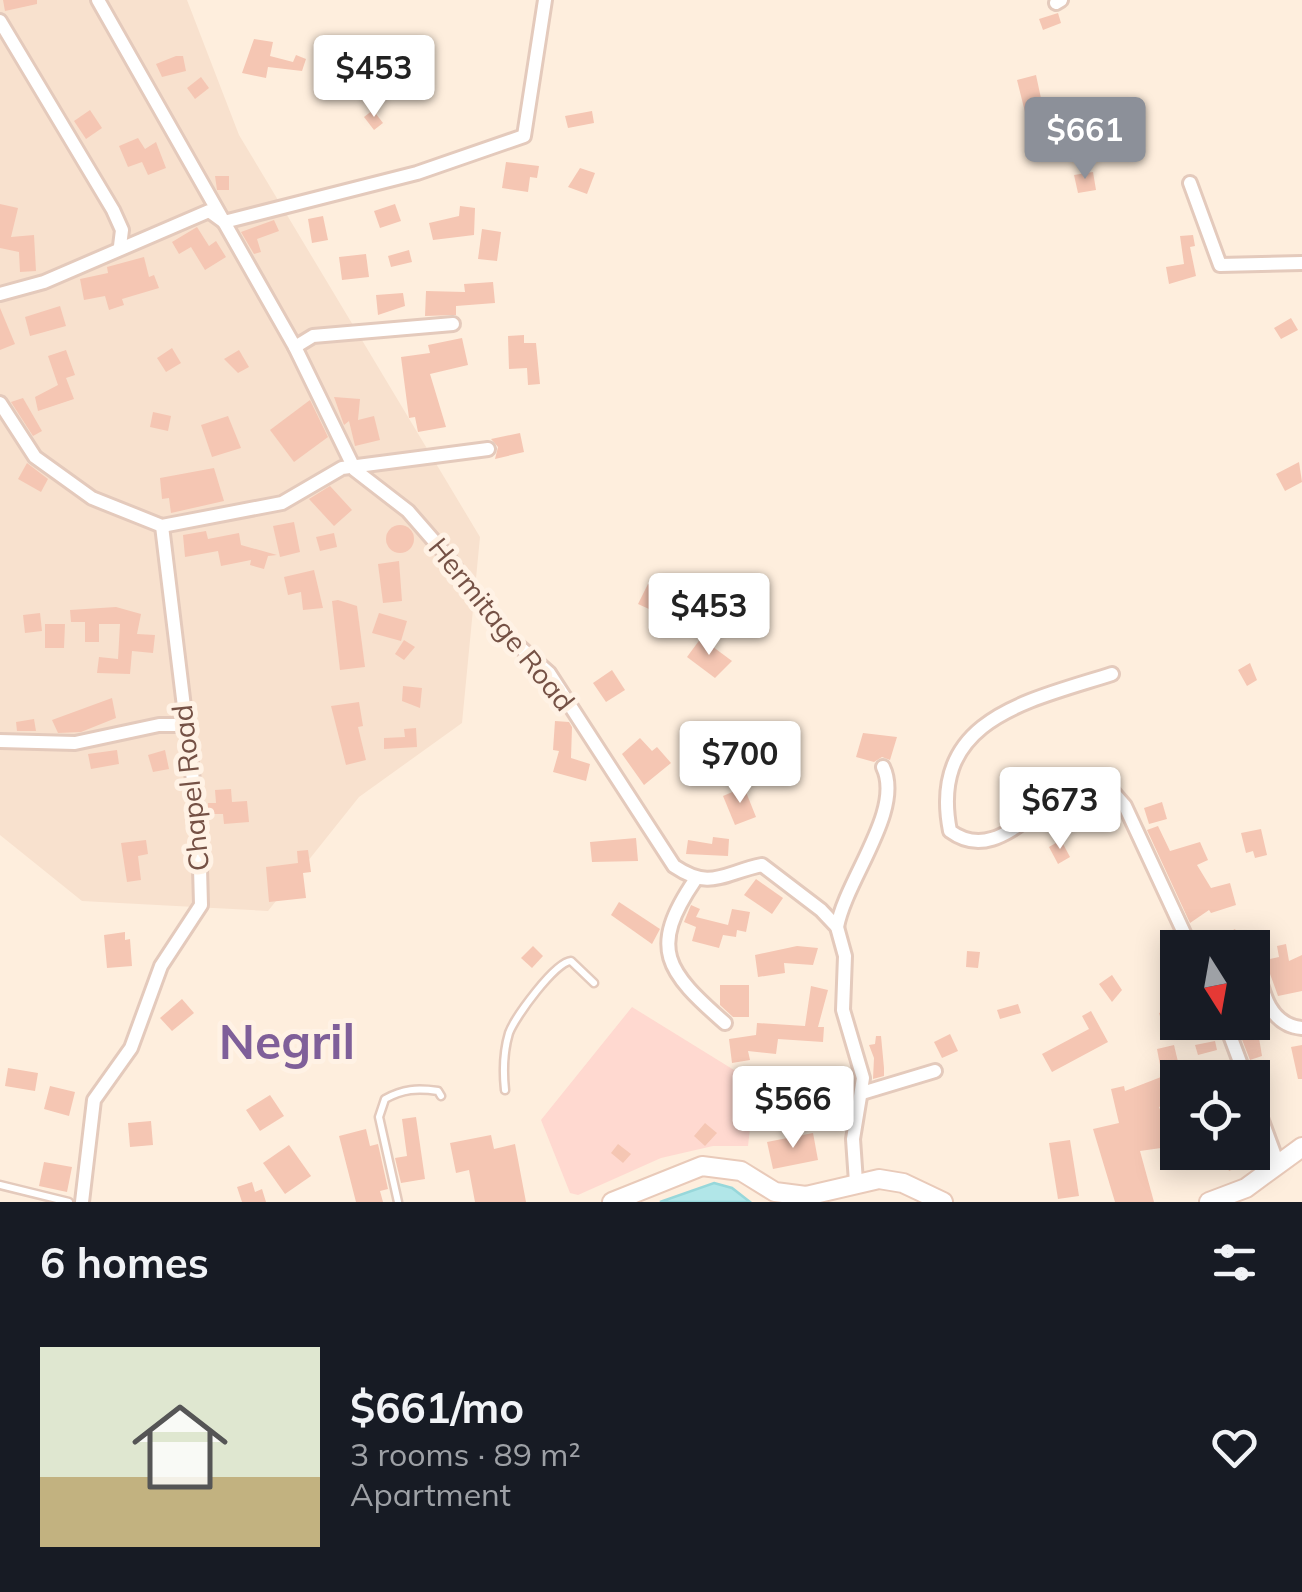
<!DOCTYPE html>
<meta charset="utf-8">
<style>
body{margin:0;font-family:Mulish,sans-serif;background:#242831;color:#f1f3f6;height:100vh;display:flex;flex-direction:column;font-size:38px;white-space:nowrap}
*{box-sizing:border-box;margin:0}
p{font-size:32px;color:#9ea1a6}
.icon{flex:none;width:55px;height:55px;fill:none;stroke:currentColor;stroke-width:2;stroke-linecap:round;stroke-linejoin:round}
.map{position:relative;height:1202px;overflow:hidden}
.side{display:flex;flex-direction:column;background:#171b24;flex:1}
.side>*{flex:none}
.needle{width:65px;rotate:169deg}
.fabs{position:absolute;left:1160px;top:930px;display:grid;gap:20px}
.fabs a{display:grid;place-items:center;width:110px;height:110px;border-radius:0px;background:#171b24;box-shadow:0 5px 25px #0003;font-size:50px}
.price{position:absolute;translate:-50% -85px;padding:0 22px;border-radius:10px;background:#fff;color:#222;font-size:32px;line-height:65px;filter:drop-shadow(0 2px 5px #0008)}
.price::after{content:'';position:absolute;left:50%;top:60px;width:30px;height:22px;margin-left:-15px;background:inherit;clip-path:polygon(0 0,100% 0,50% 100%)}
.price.current{background:#8c9099;color:#fff}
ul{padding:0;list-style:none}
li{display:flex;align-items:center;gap:30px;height:250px;padding:0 40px}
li+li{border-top:2px solid #363941}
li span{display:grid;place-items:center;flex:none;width:280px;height:200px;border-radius:0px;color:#555}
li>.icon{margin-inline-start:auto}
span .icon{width:120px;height:120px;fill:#fffc;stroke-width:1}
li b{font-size:42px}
h2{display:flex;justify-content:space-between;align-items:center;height:120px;padding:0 40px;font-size:42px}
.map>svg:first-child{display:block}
</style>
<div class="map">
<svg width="1302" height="1202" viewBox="0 0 1302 1202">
<rect width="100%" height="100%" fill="#feeedd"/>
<polygon fill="#f8e1ce" points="0,0 187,0 239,135 480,537 462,723 359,797 268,911 82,901 0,835"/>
<polygon fill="#ffd9d0" points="632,1007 755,1083 748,1146 713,1146 661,1158 578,1195 570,1193 541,1120"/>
<polygon fill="#b1e6e8" stroke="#97d7da" stroke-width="2.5" points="714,1183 732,1188 750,1202 660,1202"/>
<g fill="#f5c6b3">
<polygon points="3,0 37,0 37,4 5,11"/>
<polygon points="1058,13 1061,23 1043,30 1039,19"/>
<polygon points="254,39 273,42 270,56 293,62 296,55 306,59 302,71 268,67 266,78 242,73"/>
<polygon points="359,52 361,57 371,53 375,61 366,65 369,70 355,76 344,65 349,63 346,57"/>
<polygon points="176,56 183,56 186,71 162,77 156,64"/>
<polygon points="1036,75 1048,131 1047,142 1036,142 1033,113 1026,116 1017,80"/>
<polygon points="201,77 209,88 195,99 187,88"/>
<polygon points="90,110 102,128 86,139 74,121"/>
<polygon points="373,110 383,123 374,130 364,117"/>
<polygon points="592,111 594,123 568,128 565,116"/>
<polygon points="138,138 145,149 156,142 166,168 148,175 142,162 128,167 119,146"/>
<polygon points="506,162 539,166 537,178 530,177 528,192 502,188"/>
<polygon points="580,168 595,173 587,194 568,187"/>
<polygon points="1093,172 1096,190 1078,193 1074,175"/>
<polygon points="215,176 229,176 229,190 217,190"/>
<polygon points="0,204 18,208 11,237 34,235 36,271 20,272 19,252 0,248"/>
<polygon points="395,204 401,221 380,228 374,211"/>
<polygon points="460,206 475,208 474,235 433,240 429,223 459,216"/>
<polygon points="323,216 328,240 312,243 308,219"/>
<polygon points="274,220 279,231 257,239 261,252 254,254 241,232"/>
<polygon points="197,227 209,246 216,241 226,257 205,270 191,247 179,254 172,242"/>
<polygon points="482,229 501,232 497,261 478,259"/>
<polygon points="1193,235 1195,246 1190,247 1196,276 1169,284 1166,267 1184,264 1180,236"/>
<polygon points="409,250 412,262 391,267 388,256"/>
<polygon points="366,254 369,277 342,280 339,257"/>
<polygon points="144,257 149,277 154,275 159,288 122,299 124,305 109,310 105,296 84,300 80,279 108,273 107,267"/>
<polygon points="493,282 495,303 456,306 456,315 425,316 426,291 465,292 464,284"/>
<polygon points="403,293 405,306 378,315 376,295"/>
<polygon points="60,306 66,326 30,336 25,317"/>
<polygon points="0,308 15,344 0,350"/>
<polygon points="1291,318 1298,330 1281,339 1274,328"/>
<polygon points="524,335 524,343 536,343 540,384 528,385 527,368 509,369 508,336"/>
<polygon points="462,338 468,365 430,374 446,427 418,432 415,417 409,418 401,357 430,353 428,345"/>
<polygon points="172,348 181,363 166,372 157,358"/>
<polygon points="66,350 75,375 66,378 74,399 38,411 35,397 58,385 48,356"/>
<polygon points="239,350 249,367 238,373 224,359"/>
<polygon points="334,397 360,399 358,420 374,416 380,440 355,446 349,421 344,425"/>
<polygon points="23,398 42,431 33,436 11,402"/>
<polygon points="310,400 328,437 294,462 270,430"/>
<polygon points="153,412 171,416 168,431 150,427"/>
<polygon points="228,416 241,448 212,457 201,425"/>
<polygon points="520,433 524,452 495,459 498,447 491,439"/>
<polygon points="1299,462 1302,482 1285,491 1276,474"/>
<polygon points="27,463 48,479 41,492 18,479"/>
<polygon points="214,468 224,501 171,513 169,498 162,499 160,478"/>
<polygon points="330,486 352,510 334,526 309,499"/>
<polygon points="294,522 300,552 280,557 273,526"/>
<circle cx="400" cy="539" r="14"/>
<polygon points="206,531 208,539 239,533 241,545 277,555 268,556 264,569 250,565 251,560 221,566 218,551 185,557 183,535"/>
<polygon points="334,533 337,547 320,551 316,537"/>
<polygon points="399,561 402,601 383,603 378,564"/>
<polygon points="314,570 323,608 303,610 301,592 288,595 284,577"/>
<polygon points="648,584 669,594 660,614 638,604"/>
<polygon points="338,600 357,606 365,667 340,670 332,601"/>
<polygon points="116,607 141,614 137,634 155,635 153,653 132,651 130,674 97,673 99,657 118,659 120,624 99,624 99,642 85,642 85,622 71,622 70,610"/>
<polygon points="40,613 42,631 25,633 23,615"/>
<polygon points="379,613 407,621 401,641 372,633"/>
<polygon points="45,624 65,624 64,648 45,648"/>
<polygon points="701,638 732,661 715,678 687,657"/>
<polygon points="404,640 415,647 404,660 395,654"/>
<polygon points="1250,663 1257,680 1247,686 1238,670"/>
<polygon points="612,670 625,690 606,702 593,683"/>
<polygon points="403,686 422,688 420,708 402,701"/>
<polygon points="112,698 116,718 81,732 58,733 52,720"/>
<polygon points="359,702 363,726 358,727 366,760 346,765 331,706"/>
<polygon points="34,719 36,731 17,731 16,722"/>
<polygon points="555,721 569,722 572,727 571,758 590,764 586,781 553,772 559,751 553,750"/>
<polygon points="416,728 417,747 384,749 384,738 405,737 404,729"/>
<polygon points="863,733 897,737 890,760 882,757 874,762 856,757"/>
<polygon points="640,738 652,751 657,747 671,763 644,785 622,754"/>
<polygon points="712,738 723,756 717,760 721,767 703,771 690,751"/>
<polygon points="117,750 119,764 91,769 88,754"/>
<polygon points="165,750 169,769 153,772 148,755"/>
<polygon points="744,787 756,817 735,825 723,796"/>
<polygon points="231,789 232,802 247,801 249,822 224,824 223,814 208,814 208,803 216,803 215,790"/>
<polygon points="1162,802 1167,819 1149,824 1144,808"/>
<polygon points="1158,826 1170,851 1200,842 1208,860 1197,865 1211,888 1230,883 1236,905 1211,913 1209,910 1190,923 1147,830"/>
<polygon points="1261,829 1267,855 1255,858 1253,851 1246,853 1241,833"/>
<polygon points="713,837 729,839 728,856 686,854 688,840 712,844"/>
<polygon points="636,838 638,861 592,862 590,842"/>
<polygon points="146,840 148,854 138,856 141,880 127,882 121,843"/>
<polygon points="1061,840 1070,857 1058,864 1049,847"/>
<polygon points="308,850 311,872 303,873 306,898 269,902 266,867 298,863 297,851"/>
<polygon points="756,879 783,898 772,914 744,895"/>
<polygon points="619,902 660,929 652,944 611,915"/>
<polygon points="691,905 700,909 696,917 728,925 732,909 750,912 746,932 737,930 736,937 723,935 719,948 692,941 696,927 684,922"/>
<polygon points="1235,929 1240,939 1221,948 1201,948"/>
<polygon points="125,932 125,940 130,939 132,966 107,968 104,935"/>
<polygon points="1286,944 1289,961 1302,955 1302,991 1278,996 1265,960 1279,957 1277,946"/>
<polygon points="533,946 543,956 532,968 521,958"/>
<polygon points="797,946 818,948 813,965 784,963 785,973 758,977 755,955"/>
<polygon points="967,951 980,952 978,968 966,967"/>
<polygon points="1112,975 1122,990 1112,1002 1099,984"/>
<polygon points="720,985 749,985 749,1017 733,1017 720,1005"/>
<polygon points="811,986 828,990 818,1027 824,1027 823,1042 778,1039 776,1054 748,1051 750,1060 732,1063 729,1039 756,1035 757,1023 805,1026"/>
<polygon points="182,999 194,1013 172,1031 160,1018"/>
<polygon points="1018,1004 1021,1013 1000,1019 997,1010"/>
<polygon points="1175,1008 1181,1028 1165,1033 1159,1013"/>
<polygon points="1091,1011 1108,1042 1052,1072 1042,1054 1089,1029 1082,1016"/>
<polygon points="1258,1032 1262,1056 1250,1060 1241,1037"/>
<polygon points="950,1034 958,1051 942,1058 934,1042"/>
<polygon points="876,1036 881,1036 884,1068 884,1076 873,1079 874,1058 869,1045 875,1044"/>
<polygon points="1215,1041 1217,1050 1198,1055 1195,1045"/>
<polygon points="1174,1045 1179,1066 1161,1070 1157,1049"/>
<polygon points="1302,1045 1302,1079 1298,1079 1291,1047"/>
<polygon points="8,1068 38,1073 35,1091 5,1086"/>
<polygon points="1201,1068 1202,1078 1172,1078 1171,1072"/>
<polygon points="1161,1077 1171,1102 1159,1107 1175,1146 1140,1151 1154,1202 1115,1202 1093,1129 1119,1123 1111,1089 1124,1086 1125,1091"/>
<polygon points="50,1086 75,1092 69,1116 44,1109"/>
<polygon points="270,1095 284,1116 260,1131 246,1110"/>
<polygon points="416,1117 425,1179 401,1183 395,1158 407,1156 402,1119"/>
<polygon points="151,1121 153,1145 130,1147 128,1123"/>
<polygon points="705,1123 717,1133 705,1146 694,1136"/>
<polygon points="366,1129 370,1146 378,1144 388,1189 380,1191 383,1202 356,1202 339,1136"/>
<polygon points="813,1133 818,1160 773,1169 767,1142"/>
<polygon points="491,1135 494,1149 515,1144 526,1202 475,1202 469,1170 456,1173 450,1143"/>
<polygon points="1070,1140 1079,1196 1058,1199 1049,1143"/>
<polygon points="618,1144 631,1154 623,1163 611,1153"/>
<polygon points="289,1145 311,1176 285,1194 263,1163"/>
<polygon points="1221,1152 1252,1152 1255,1160 1229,1171"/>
<polygon points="44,1162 72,1167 67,1192 39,1186"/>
<polygon points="252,1182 255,1192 262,1189 266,1202 242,1202 237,1187"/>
</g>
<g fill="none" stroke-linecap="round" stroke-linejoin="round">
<g stroke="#e4cabc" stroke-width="11">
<g id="lane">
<path d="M505,1090C503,1071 503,1053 509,1033C515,1017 555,962 571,961L594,983"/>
<polyline points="0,1185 69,1202"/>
<path d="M398,1202L379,1117L385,1099C403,1089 417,1088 438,1091L441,1096"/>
</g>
</g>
<g stroke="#e4cabc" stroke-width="18">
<g id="street">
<path d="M98,0L295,347L355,470L408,511L448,557L494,624L549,673L674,866C711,891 723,873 762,865L821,910L837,927L845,956L843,1010L863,1078L853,1139L856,1182"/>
<polyline points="1056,3 1061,0"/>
<polyline points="0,21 113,210 122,230 120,246"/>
<polyline points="1190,183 1220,265 1302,263"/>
<polyline points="0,294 44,282 209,211 224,222 417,173 524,136 545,0"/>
<polyline points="295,347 313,336 453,324"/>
<polyline points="0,403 35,457 92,498 162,526 282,503 342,468 488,449"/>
<path d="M1112,674C1028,701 928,719 950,831C1007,873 1048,769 1112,791L1125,806L1191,948"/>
<polyline points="0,741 75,743 159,725 185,725"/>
<path d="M695,880C648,949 666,971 725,1023"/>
<path d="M837,927C846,879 904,810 883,767"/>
<path d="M1253,953C1261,983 1265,1025 1302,1028"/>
<polyline points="1225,1022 1246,1078"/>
<polyline points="862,1093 935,1071"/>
<polyline points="1252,1094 1278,1164"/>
<polyline points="82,1202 94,1100 131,1048 161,966 201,905 199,830 162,526"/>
</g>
</g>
<g stroke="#e9cab9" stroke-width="22">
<g id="secondary">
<polyline points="612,1202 702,1166 741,1171 775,1192 806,1196 879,1179 903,1183 943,1202"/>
<polyline points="1209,1202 1246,1188 1302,1147"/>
</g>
</g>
<use href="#lane" stroke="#fff" stroke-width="6"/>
<use href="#street" stroke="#fff" stroke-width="12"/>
<use href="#secondary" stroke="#fff" stroke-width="18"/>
</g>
<g text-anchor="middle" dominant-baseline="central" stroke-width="10" stroke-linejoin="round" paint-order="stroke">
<g font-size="28" fill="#755145" stroke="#fff2e5">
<text transform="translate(502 624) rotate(51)">Hermitage Road</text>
<text transform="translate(190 788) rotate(-96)">Chapel Road</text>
</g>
<g font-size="48" font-weight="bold" fill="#7f5f99" stroke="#fff2e5">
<text x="287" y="1041">Negril</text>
</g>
</g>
</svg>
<div class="fabs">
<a><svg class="needle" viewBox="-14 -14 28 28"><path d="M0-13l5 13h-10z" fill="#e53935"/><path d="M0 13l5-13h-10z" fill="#9ea1a6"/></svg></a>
<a><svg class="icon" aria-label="locate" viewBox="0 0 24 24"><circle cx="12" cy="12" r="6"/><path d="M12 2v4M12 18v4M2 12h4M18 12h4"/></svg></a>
</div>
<b class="price" style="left:374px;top:120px">$453</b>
<b class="price current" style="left:1085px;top:182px">$661</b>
<b class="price" style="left:709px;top:658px">$453</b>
<b class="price" style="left:740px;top:806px">$700</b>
<b class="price" style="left:1060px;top:852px">$673</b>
<b class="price" style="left:793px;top:1151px">$566</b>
</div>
<section class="side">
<h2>6 homes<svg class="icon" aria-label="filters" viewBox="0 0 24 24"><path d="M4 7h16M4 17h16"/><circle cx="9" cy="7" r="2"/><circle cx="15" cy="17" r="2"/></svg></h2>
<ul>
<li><span style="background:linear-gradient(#dfe7d0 65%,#c2b280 0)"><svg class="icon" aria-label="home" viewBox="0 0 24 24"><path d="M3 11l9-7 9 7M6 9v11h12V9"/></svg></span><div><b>$661/mo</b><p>3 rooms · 89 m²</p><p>Apartment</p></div><svg class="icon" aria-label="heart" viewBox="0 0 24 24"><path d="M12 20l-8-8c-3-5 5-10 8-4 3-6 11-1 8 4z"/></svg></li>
</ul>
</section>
